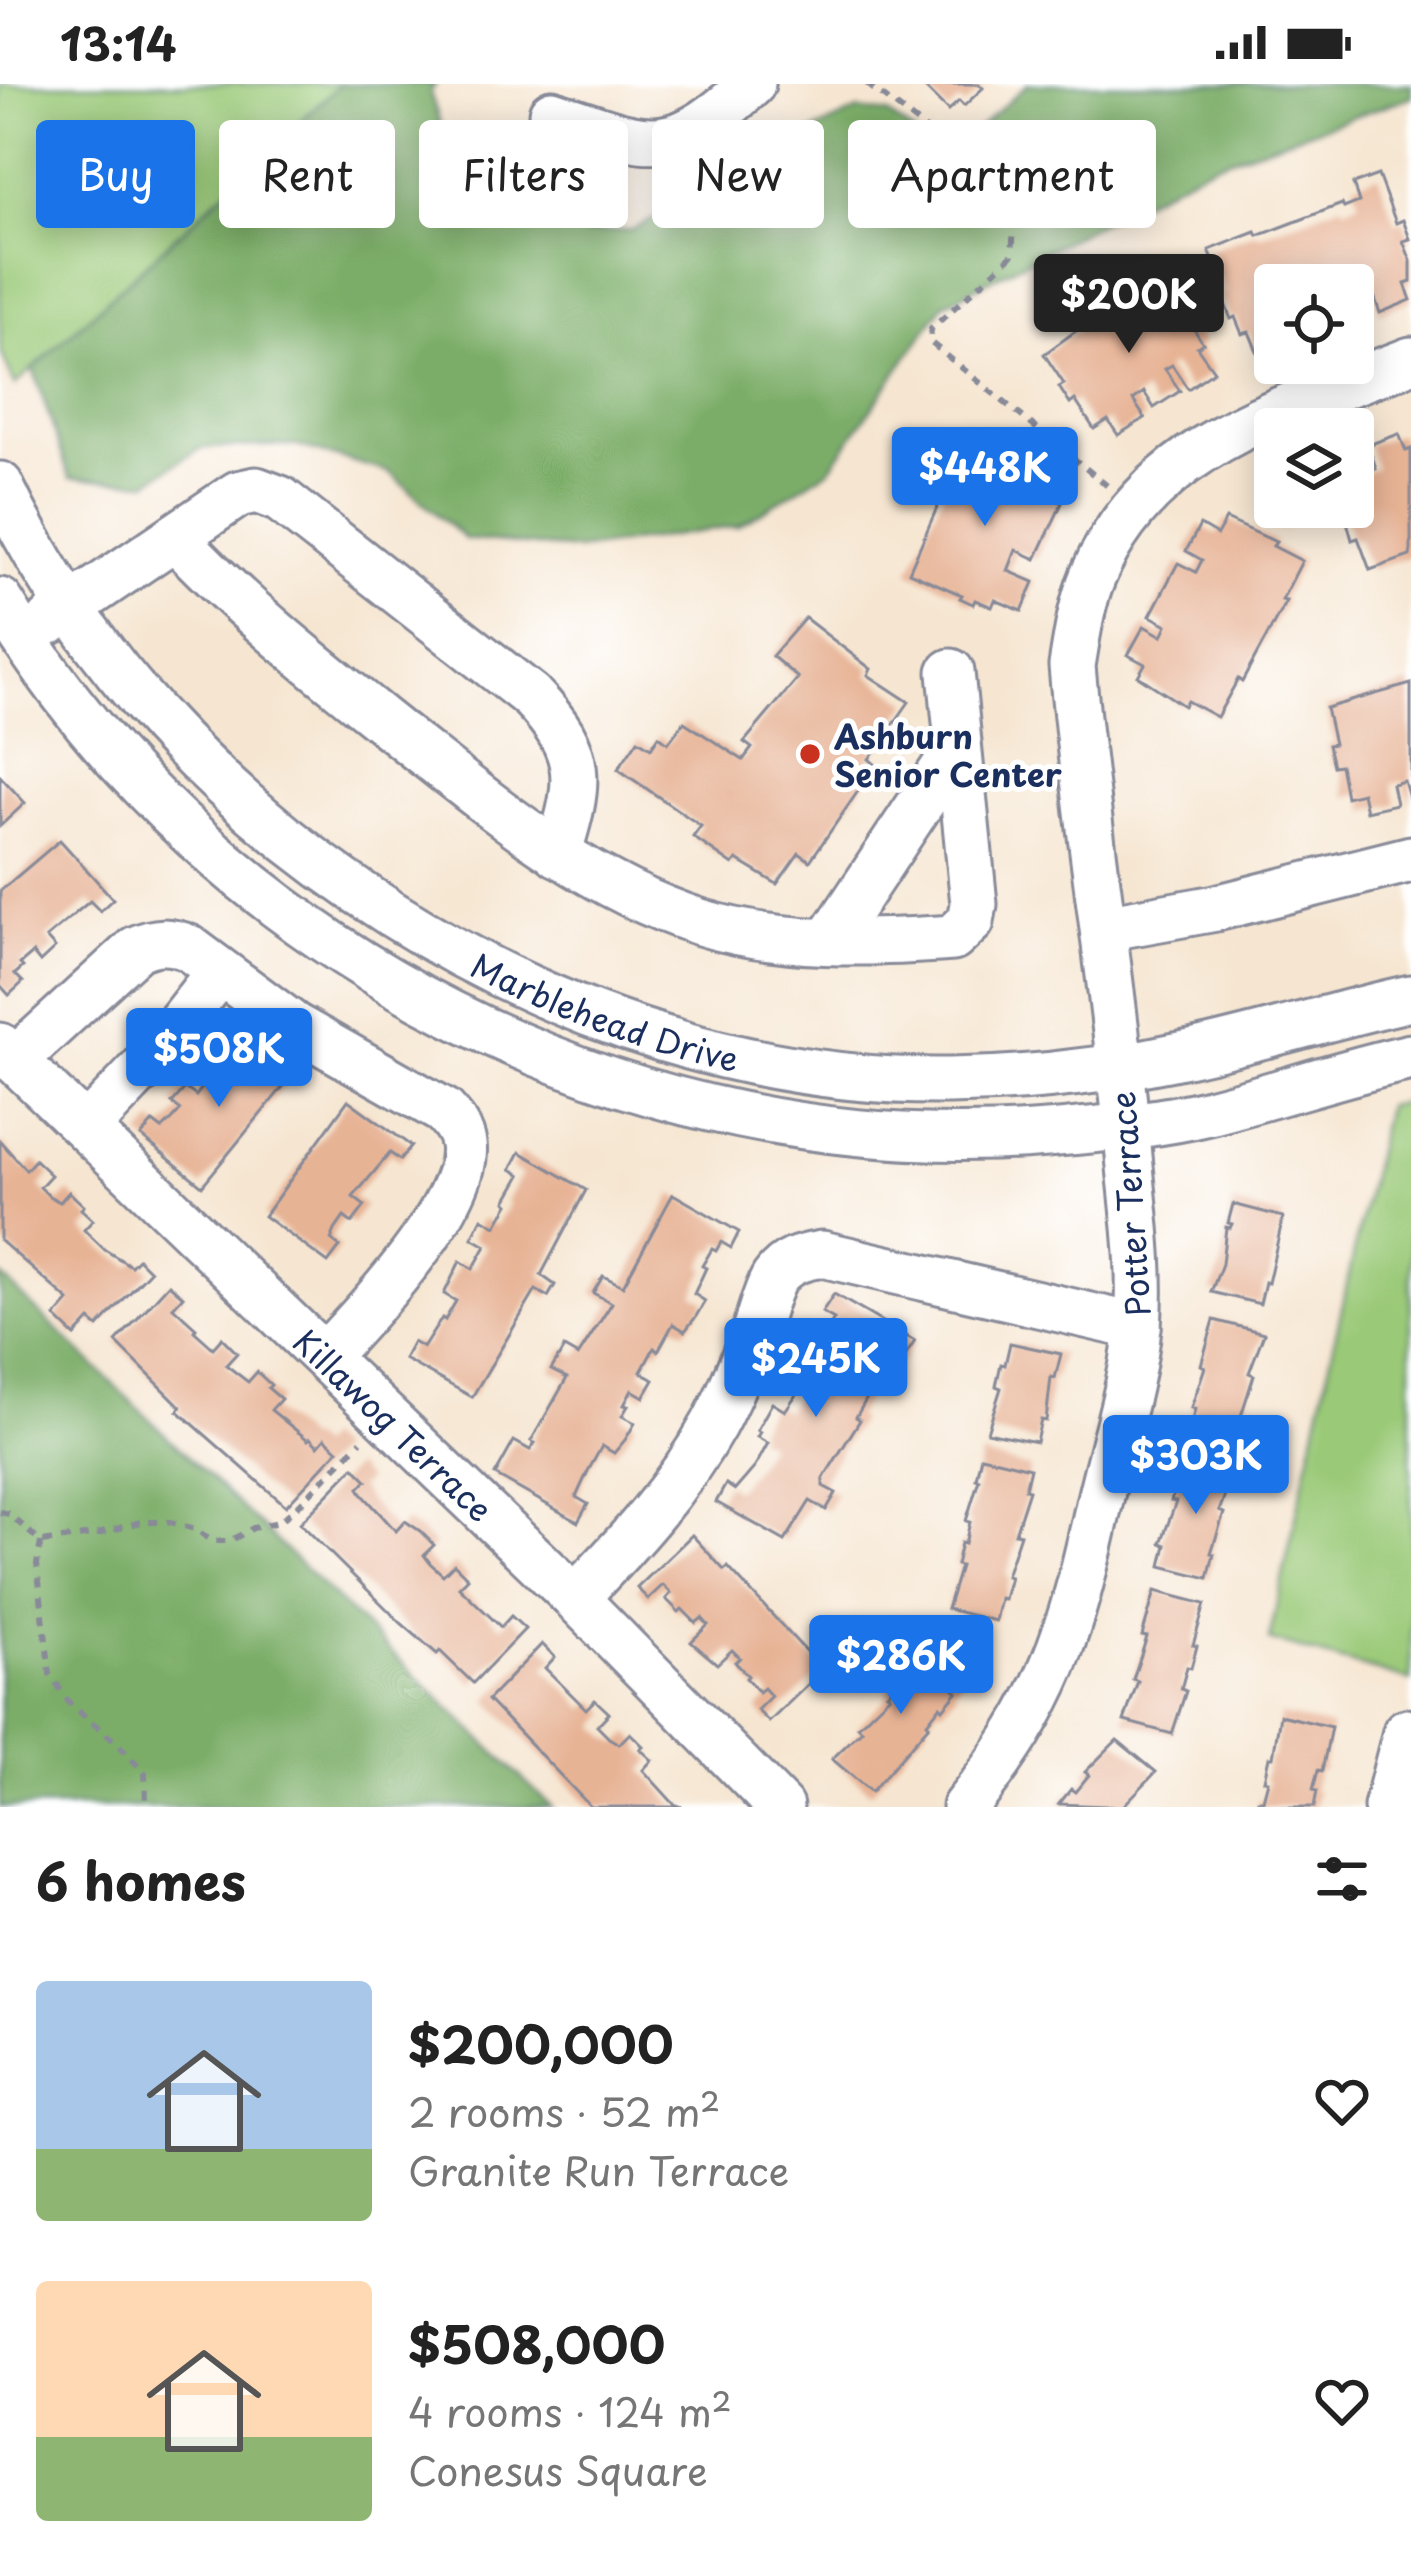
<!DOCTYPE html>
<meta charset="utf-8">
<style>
body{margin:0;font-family:"Playpen Sans",sans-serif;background:#f6f6f6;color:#222;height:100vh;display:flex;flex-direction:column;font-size:45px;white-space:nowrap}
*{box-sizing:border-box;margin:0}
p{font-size:39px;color:#767676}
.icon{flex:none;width:66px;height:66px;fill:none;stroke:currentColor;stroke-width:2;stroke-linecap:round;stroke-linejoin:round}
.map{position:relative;height:1723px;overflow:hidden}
.sheet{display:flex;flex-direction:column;background:#fff;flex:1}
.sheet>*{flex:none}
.guide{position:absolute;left:36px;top:36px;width:1341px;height:108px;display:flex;gap:24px}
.buttons{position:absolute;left:1254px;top:180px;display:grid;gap:24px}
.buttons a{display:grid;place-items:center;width:120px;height:120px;border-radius:12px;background:#fff;box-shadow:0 6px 30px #0003;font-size:60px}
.price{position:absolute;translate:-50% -102px;padding:0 27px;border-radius:12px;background:#1a73e8;color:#fff;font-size:39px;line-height:78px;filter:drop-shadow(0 3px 6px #0008)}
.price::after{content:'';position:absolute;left:50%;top:72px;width:36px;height:27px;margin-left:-18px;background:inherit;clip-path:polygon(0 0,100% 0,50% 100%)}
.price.current{background:#222;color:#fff}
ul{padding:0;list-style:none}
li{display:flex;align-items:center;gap:36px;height:300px;padding:0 36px}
li span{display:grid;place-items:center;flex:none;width:336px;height:240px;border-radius:12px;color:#555}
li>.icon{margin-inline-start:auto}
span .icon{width:144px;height:144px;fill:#fffc;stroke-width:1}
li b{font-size:51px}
h2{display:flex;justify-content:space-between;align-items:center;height:144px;padding:0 36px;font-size:51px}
.tag{padding:0 42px;border-radius:12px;background:#fff;box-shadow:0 6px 30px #0003;font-size:42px;line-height:108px}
.tag.current{background:#1a73e8;color:#fff}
.status{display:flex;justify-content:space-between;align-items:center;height:84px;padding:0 60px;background:#fff;direction:ltr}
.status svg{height:33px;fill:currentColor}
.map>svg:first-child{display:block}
</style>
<div class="status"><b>13:14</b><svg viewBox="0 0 49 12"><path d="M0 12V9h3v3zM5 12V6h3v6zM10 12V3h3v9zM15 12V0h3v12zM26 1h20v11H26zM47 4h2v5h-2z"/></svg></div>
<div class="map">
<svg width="1411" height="1723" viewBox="0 0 1411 1723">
<rect width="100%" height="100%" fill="#fff"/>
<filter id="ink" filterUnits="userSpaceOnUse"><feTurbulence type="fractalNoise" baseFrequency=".00833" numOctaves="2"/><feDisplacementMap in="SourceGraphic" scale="24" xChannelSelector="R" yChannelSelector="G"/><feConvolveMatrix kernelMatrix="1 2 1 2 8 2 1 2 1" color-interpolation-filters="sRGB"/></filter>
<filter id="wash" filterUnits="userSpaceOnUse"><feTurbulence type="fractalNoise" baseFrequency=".004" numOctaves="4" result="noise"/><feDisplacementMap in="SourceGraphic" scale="48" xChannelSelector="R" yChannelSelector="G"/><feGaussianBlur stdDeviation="2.7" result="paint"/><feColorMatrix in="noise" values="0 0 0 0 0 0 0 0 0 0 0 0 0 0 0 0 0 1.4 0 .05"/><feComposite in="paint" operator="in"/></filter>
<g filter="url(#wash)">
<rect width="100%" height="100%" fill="#f6e6d1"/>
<g fill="#9ac977" stroke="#5a7c6a" stroke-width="3">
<polygon points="0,0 341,0 15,301 0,266"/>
<polygon points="1411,1017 1411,1597 1269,1556 1386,1022"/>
</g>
<g fill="#7bad68" stroke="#4b6e63" stroke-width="3">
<polygon points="341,0 436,0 430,8 449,68 484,95 587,149 631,146 717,104 791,58 858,26 888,30 945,74 1028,0 1411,0 1411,13 1213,80 944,220 829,386 738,442 577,466 465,455 389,388 294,361 201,364 148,398 70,394 33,285"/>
<polygon points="0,1191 552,1723 0,1723"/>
</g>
<g id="blocks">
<g fill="#e7b395">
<polygon points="921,0 979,0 983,4 964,22 959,17 948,27"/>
<polygon points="1378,91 1396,139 1403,136 1410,155 1403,157 1411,177 1411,198 1405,200 1411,216 1380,229 1373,209 1362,213 1369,231 1353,238 1353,201 1275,201 1275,266 1259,272 1249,248 1242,250 1235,233 1231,235 1221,210 1226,209 1209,166 1256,148 1258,152 1342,120 1344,124 1359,118 1353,100"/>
<polygon points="1152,186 1178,224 1196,242 1193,244 1203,259 1197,263 1214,287 1188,305 1172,281 1165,285 1180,307 1154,324 1144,308 1133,316 1145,334 1118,351 1108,336 1094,345 1075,316 1070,320 1059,303 1064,300 1044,270 1116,218 1113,213"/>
<polygon points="1399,350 1406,367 1411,365 1411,466 1410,472 1370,486 1358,454 1352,456 1343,423 1353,423 1353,375 1360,372 1366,388 1376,384 1368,361"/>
<polygon points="960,357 1009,379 1011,375 1027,382 1025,385 1043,392 1036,407 1062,419 1036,475 1016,466 1008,487 1034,498 1022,527 995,516 992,523 975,516 973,520 960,514 962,511 909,488 946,403 941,402"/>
<polygon points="1226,435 1276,458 1273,462 1302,477 1282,516 1286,517 1242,598 1238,595 1217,633 1187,617 1184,622 1138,592 1145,580 1128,571 1144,542 1162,552 1167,541 1150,532 1178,479 1196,488 1202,476 1186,467 1200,441 1217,451"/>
<polygon points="805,534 871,585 868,591 909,618 869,675 876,681 810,777 799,769 777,800 737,776 733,781 693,753 701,742 618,685 638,656 651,664 659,652 668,659 684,638 743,676 752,664 744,658 798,594 772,572"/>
<polygon points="1411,600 1411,721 1404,697 1392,700 1396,720 1366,727 1362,709 1346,713 1340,681 1333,682 1328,661 1334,660 1326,624"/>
<polygon points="0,692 25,719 0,742"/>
<polygon points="60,756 113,815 100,827 90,817 46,854 55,864 40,878 33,869 20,880 23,883 15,890 23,898 9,911 0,901 0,807"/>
<polygon points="232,943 291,993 202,1102 141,1052 153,1038 162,1045 172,1036 181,1026 172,1019 185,1004 196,1012 230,965 220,957"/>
<polygon points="348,1016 411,1062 400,1076 390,1069 353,1113 365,1122 352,1139 344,1133 335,1146 331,1156 340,1163 328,1179 264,1132"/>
<polygon points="0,1057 26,1086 35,1076 51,1091 40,1103 49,1112 60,1118 69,1108 84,1122 81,1125 93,1136 84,1146 105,1166 131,1182 138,1175 150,1187 98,1243 90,1236 75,1252 55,1233 69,1217 0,1156"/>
<polygon points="520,1068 586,1106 541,1191 555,1201 548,1213 536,1206 472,1313 404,1275 413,1258 423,1264 442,1234 445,1236 456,1217 444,1210 460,1177 473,1185 486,1162 472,1154 482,1134 496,1142 509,1120 506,1117 521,1091 511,1085"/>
<polygon points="673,1110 739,1148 731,1164 721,1158 716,1167 712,1165 702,1182 706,1184 694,1210 705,1217 695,1234 685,1247 673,1240 658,1267 654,1264 641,1288 654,1296 644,1313 632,1306 624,1321 628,1322 622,1332 635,1339 625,1356 614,1369 602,1362 588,1387 576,1413 588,1420 578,1438 495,1391 514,1357 530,1366 535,1359 531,1357 567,1294 551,1286 564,1264 578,1272 612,1219 593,1209 603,1192 623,1202"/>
<polygon points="1233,1120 1283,1133 1268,1199 1265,1198 1260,1220 1211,1208 1222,1180 1226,1143 1230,1144 1232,1140 1228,1139"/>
<polygon points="169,1200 183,1212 173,1223 196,1244 194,1247 213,1264 222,1254 237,1269 226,1281 248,1298 257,1288 271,1301 268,1304 281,1315 271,1326 308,1356 310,1354 318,1362 325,1354 338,1366 286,1422 178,1327 181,1323 116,1258"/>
<polygon points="834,1210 915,1257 900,1280 890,1274 856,1333 860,1336 823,1395 823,1402 836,1409 826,1426 810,1417 785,1457 716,1418 726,1400 735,1406 755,1383 768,1359 757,1353 760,1348 757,1346 772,1319 785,1327 800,1305 786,1297 798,1278 809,1285 822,1263 819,1261 834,1235 822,1228"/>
<polygon points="1214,1236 1264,1249 1249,1289 1254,1291 1240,1335 1245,1336 1239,1357 1190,1344 1195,1325 1191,1324 1205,1283 1201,1281"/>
<polygon points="1010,1259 1061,1270 1055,1294 1051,1293 1046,1337 1041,1336 1036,1358 987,1348 1001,1304 996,1302 1001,1280 1005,1281"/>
<polygon points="981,1372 1030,1384 1025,1405 1029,1406 1015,1449 1020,1450 1006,1492 1010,1493 1004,1515 1000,1514 995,1537 947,1525 960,1482 956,1481 961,1459 965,1460 970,1438 966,1437 979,1395 976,1394"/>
<polygon points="1186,1372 1235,1385 1219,1427 1224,1429 1211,1469 1214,1470 1208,1494 1161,1482 1166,1461 1161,1459 1176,1418 1171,1417"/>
<polygon points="354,1383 367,1396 359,1404 364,1412 396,1447 405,1437 420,1447 434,1461 424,1471 430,1479 443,1491 454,1480 468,1494 459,1503 501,1543 511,1532 525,1545 473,1599 440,1567 437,1570 401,1539 300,1439"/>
<polygon points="692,1451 724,1486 728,1483 823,1586 769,1638 757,1626 771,1612 764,1604 759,1608 746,1594 748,1592 735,1578 740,1574 732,1566 717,1580 691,1558 708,1541 702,1534 696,1539 682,1525 679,1528 666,1515 671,1509 663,1501 648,1515 637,1504"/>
<polygon points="1155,1507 1205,1520 1193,1561 1197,1562 1191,1584 1187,1583 1181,1605 1186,1607 1172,1650 1124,1637 1138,1597 1133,1595 1147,1553 1142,1552"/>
<polygon points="930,1556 968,1588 954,1605 957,1608 943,1625 940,1622 927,1639 929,1641 871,1708 832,1675 862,1646 858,1642 890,1611 887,1609 918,1576 915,1573"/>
<polygon points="542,1560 555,1573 545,1584 586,1625 595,1616 609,1629 597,1642 609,1654 619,1660 630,1649 643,1662 640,1665 652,1676 643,1686 674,1720 682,1723 591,1723 488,1616"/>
<polygon points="1280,1631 1331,1643 1322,1687 1318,1686 1313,1706 1317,1707 1314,1723 1257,1723 1258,1716 1263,1716 1268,1697 1264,1696 1269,1673 1273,1673"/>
<polygon points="1117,1656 1156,1688 1125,1720 1129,1723 1059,1720 1071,1705 1075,1708 1089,1691 1085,1688"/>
</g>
</g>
</g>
<g filter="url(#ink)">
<use href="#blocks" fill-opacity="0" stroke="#888a98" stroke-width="3"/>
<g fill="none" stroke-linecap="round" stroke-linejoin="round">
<g stroke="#888a98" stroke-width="51">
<g id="minor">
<path d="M552,29C651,62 668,77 752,0"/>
<path id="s1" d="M0,401C163,746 567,1002 949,997C1029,996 1113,986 1191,969C1265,953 1337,930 1411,914"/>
<path d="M175,453C245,528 321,587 401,651C495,725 584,801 700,838C780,863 870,860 953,854L971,837L974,820L951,588"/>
<path d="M0,517C215,871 635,1084 1047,1050C1101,1045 1157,1041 1209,1028C1277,1011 1343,988 1411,973"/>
<path d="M50,537L238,410L256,406L280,415L531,612C586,669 580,699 558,770"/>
<polyline points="1104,844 1216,824 1411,775"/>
<polyline points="829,857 958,663"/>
<path id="s2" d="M0,962L575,1514L780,1723"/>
<path d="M15,976L136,865C156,856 169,856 189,864L294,942L444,1027C453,1037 461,1046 463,1060C472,1117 363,1232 325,1272"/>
<polyline points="86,1044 147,980 219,888"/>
<path d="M575,1514C627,1460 677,1407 714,1340C730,1310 743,1278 755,1246C761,1230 765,1209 774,1194C786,1177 803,1173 822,1170L1138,1243"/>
<path d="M965,1723C1051,1616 1070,1551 1099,1420C1111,1366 1134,1295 1138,1242C1143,1183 1133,1120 1128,1061C1114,901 1086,742 1072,582C1077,552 1081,521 1093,492C1150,357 1286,325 1411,276"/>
<polyline points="1387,1723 1406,1648"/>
</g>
</g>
<g stroke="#888a98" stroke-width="6" stroke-dasharray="9 9" stroke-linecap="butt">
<polyline points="867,0 942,58 1014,142 1012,171 931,245 930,258 1110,404"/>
<polyline points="0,1428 9,1430 41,1458 98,1450 141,1438 170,1438 195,1445 212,1457 230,1457 253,1444 278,1438 294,1426 361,1357"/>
<polyline points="41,1458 37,1480 50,1590 70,1620 118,1660 145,1689 146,1723"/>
</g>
<use href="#minor" stroke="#fff" stroke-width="45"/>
</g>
</g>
<circle fill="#c8321e" stroke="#fff" stroke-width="4.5" cx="810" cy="670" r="12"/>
<g text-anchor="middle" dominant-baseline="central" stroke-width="10" stroke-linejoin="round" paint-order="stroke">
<g font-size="33" font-weight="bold" fill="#1b2f5e" stroke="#fff" text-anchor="start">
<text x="834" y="651">Ashburn<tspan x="834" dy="38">Senior Center</tspan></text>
</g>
<g font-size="33" fill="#1b2f5e" stroke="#fff">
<text stroke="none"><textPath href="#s1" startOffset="825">Marblehead Drive</textPath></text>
<text transform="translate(1129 1120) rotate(-94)">Potter Terrace</text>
<text stroke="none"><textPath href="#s2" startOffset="546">Killawog Terrace</textPath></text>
</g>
</g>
</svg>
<div class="buttons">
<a><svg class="icon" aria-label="locate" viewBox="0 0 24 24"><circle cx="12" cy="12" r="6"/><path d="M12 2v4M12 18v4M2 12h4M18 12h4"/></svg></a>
<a><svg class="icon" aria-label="layers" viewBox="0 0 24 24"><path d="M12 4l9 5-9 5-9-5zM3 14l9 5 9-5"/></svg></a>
</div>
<b class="price current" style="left:1129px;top:272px">$200K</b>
<b class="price" style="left:985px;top:445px">$448K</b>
<b class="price" style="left:219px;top:1026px">$508K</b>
<b class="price" style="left:816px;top:1336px">$245K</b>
<b class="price" style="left:1196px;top:1433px">$303K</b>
<b class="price" style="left:901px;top:1633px">$286K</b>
<div class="guide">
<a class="tag current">Buy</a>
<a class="tag">Rent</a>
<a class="tag">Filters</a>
<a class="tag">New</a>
<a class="tag">Apartment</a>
</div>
</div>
<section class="sheet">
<h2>6 homes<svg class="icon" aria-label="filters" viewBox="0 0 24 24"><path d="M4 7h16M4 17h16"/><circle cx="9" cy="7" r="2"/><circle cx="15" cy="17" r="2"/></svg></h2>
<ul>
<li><span style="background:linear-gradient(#a9c7e8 70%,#8fb573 0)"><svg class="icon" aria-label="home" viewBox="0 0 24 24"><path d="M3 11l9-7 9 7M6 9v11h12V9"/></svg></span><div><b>$200,000</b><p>2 rooms · 52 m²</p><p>Granite Run Terrace</p></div><svg class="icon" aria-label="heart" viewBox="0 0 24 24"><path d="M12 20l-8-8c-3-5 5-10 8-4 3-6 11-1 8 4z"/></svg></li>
<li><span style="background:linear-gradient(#ffd9b3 65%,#8fb573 0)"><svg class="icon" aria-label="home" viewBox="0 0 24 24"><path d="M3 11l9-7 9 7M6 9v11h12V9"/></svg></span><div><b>$508,000</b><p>4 rooms · 124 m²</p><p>Conesus Square</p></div><svg class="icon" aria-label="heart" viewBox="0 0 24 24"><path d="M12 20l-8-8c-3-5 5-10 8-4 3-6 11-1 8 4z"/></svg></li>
</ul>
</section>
